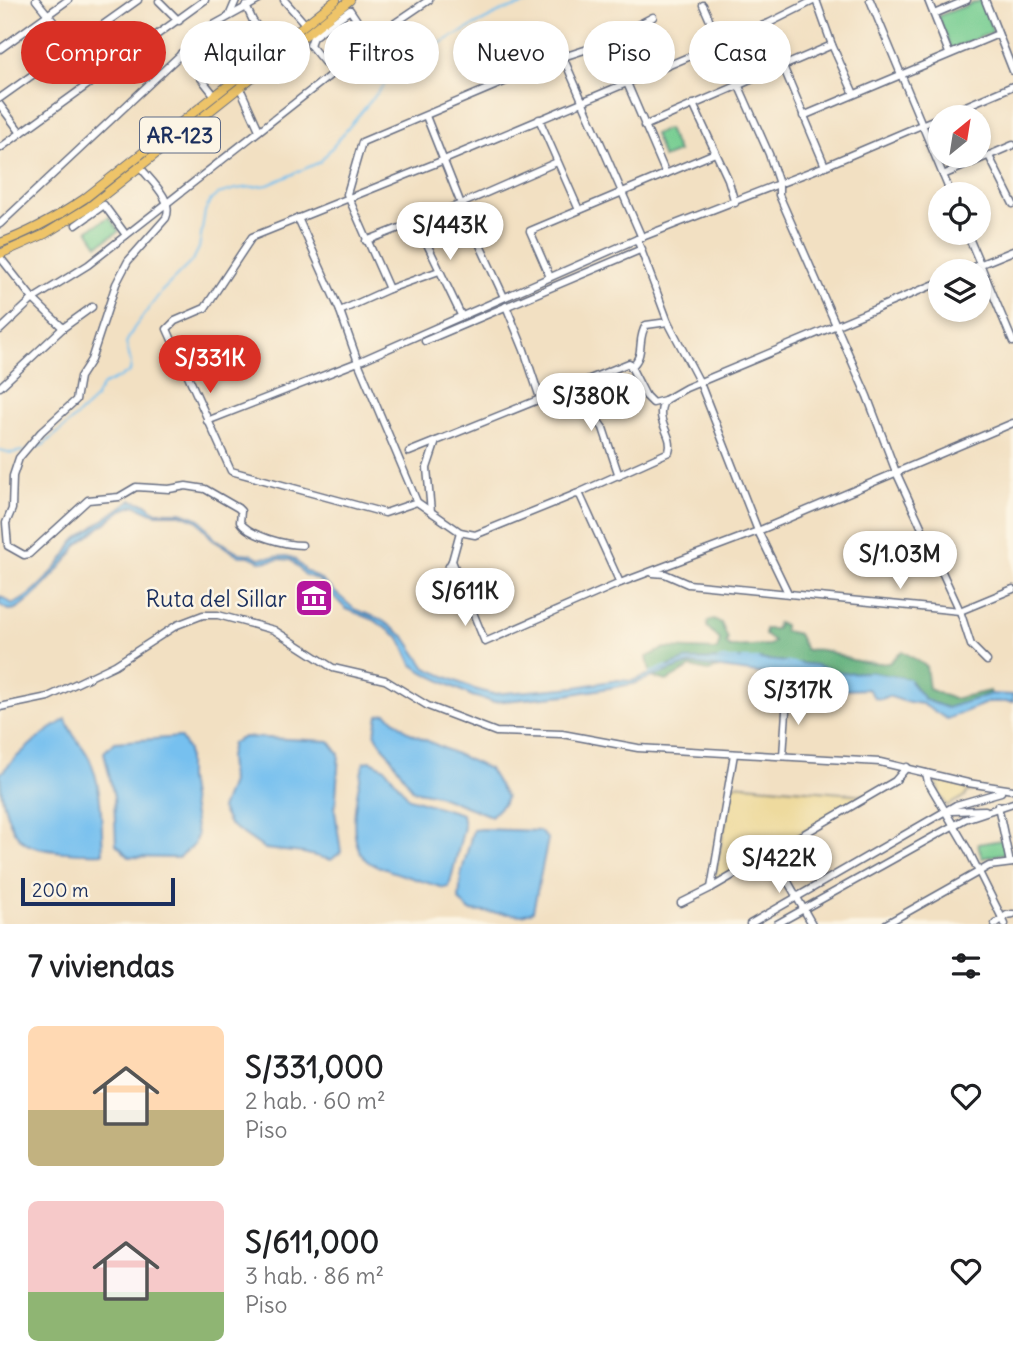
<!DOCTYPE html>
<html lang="es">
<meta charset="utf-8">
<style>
body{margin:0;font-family:Delius,sans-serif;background:#f6f6f6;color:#202124;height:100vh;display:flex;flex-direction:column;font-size:26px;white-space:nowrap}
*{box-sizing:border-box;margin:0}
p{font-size:23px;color:#757577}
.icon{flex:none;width:38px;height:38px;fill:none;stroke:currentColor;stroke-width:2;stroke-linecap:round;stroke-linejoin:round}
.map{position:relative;height:924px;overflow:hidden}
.side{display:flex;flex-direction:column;background:#fff;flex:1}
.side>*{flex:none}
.banner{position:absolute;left:21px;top:21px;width:971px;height:63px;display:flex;gap:14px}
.needle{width:46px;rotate:30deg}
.tools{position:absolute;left:928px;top:105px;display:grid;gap:14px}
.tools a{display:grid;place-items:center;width:63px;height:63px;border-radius:50%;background:#fff;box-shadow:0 4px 10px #0003;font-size:35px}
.scale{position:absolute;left:21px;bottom:18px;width:154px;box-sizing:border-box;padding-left:7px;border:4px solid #1b2f5e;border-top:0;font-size:19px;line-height:24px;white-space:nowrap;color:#1b2f5e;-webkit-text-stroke:5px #fcf5e5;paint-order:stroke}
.price{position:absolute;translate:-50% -60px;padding:0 16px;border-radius:24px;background:#fff;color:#222;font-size:23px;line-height:46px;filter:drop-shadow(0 2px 4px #0008)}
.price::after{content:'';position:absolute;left:50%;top:42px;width:21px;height:16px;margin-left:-10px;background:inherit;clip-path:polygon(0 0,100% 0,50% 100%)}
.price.selected{background:#d93025;color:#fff}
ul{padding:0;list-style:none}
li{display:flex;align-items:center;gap:21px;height:175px;padding:0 28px}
li span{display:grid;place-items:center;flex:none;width:196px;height:140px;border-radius:10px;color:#555}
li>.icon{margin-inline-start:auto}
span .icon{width:84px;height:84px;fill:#fffc;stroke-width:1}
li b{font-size:30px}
h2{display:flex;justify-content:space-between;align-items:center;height:84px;padding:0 28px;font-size:30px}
.pill{padding:0 24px;border-radius:32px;background:#fff;box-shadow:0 4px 10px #0003;font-size:24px;line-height:63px}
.pill.selected{background:#d93025;color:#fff}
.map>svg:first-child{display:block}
</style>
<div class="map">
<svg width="1013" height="924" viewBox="0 0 1013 924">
<rect width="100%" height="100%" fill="#fcf5e5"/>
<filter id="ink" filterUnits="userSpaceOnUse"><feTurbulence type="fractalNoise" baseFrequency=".0143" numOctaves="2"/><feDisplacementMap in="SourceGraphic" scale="14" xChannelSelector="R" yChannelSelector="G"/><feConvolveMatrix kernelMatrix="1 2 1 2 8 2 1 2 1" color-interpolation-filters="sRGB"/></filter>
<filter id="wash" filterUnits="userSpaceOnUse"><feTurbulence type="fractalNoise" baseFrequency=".00686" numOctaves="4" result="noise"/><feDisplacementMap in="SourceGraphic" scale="28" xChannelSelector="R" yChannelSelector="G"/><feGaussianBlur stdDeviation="1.57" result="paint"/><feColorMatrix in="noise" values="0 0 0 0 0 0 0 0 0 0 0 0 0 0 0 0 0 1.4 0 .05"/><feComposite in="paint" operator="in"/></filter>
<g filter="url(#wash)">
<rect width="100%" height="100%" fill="#f2e0c2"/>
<g fill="#76cd91" stroke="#487e78" stroke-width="2">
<polygon points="982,0 993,32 951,49 938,16"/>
<polygon points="668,129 678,152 663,158 654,134"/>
<polygon points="109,217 119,231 98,245 88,230"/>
<polygon points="1002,840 1006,853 982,858 978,844"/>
</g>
<g fill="#60b07b" stroke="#3e706c" stroke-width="2">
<path d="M714,619L721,623L728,639L726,643L730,647L769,645L774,642L765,635V629H776L777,623L784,625V631L798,634L806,650C824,648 833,653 849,659C861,663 876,663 889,663L902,651L926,666L929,689L953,699L990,691L991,694L948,708L925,700L909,679L868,672L843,673L815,665L755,659L686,660L650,673L647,657L665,648L717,650L720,640L707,627L708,621Z"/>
<polygon points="692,664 719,668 708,671 691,667 667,681 652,677 682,666"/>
</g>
<g fill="#eeda9e" stroke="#84847e" stroke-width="2">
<polygon points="930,776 973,787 974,790 966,793 966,796 947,806 938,792 940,790 935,780 931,781"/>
<polygon points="733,784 866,795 713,885"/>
</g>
<g fill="#76c0ef" stroke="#4878a6" stroke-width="2">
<path d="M131,500L146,504L156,512H181L200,519L215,539L240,553L252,554L259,558L286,556L293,558L307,572L319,578L354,609L380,619L405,637L426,668L474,689L493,694L576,687L617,680L632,681L686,660L755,659L815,665L844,673L868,672L908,679L925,700L947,708L991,694L1013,695V702H989L947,719L922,704L903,701L888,696L882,699L875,698L868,689L839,690L816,681L692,664L682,666L633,684L566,695L493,702L472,696L423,672L412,664L400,638L374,620L346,609L318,580L305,575L291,560L280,559L262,562L249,556H240L213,540L198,521L181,514H155L135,505L122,510L77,545C70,559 33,599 19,607C17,609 11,610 8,610L0,605V596L13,604C32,598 65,561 73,542Z"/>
<polygon points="386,713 408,732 489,769 506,797 504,803 491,816 437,795 413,790 375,734 378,715"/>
<path d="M66,719C72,738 80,741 88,756C103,785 101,822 103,853C85,854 42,852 27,844C8,834 0,793 0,774C20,752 41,734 66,719Z"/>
<polygon points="180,737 188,750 188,779 197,835 194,845 178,858 129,857 116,844 114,797 104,752 115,742"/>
<polygon points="244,737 329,741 339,754 335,811 341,852 331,860 303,853 265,849 229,824 221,809 231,782 229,757 232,743"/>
<path d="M371,761L385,768L409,798L462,814L464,827L449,887L444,888C429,883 376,868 367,861C344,841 358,787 364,762Z"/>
<polygon points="482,829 539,831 548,839 533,911 523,915 470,911 459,900 461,875 473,830"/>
</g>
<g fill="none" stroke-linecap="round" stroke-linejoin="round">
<g stroke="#76c0ef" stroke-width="2">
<polyline points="0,450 11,453 23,451"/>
<polyline points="28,450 43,445 66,426 94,400 102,386 130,372 131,363 126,343 134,328 162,291 193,260 199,248 205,211 211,200 218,194 236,189 268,185 320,162 402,63 502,11 533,2 568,0"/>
<polyline points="718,659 737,659"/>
<polyline points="742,659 758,659"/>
<polyline points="787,662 799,664"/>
<polyline points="650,673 667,666"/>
<polyline points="867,673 909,680"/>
</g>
</g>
</g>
<g filter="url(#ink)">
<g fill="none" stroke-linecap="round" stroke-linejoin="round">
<g stroke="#666d81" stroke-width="9">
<g id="minor">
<polyline points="36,0 99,78"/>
<polyline points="284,0 305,24"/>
<polyline points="816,0 832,45 854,94"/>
<polyline points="870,0 951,194"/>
<polyline points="928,0 949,53"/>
<polyline points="985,0 1013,71"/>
<polyline points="159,1 179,21"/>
<polyline points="703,5 769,154 779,184 779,195 867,396 896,472 960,611 971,645 987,661"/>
<polyline points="246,6 253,21 275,48"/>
<polyline points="230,14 236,0"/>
<polyline points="934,14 967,0"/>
<polyline points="210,27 245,72"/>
<polyline points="311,34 313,37 310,45 333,73"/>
<polyline points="313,37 350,10 370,40"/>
<polyline points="0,49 68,0"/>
<polyline points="181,53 215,96"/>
<polyline points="563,57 642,238"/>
<polyline points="783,66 825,166"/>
<polyline points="627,83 666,174"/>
<polyline points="240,88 259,130"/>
<polyline points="0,98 138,0"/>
<polyline points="693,104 728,179 735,203"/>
<polyline points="0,105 21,133"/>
<polyline points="426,116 461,204 504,297"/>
<polyline points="803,116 998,34"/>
<polyline points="539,119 579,210"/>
<polyline points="644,126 832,45"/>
<polyline points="0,148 205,0"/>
<polyline points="989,156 1013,204"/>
<path d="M140,167C151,181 174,200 166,218L128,261L116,284L91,360L80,377L76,400L41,432L19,458L13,476L12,509L6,523L8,546L24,555L29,554L88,500L119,497L136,487L169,489L186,486L205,489L238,508L241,511L240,522C249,536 286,545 302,545"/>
<polyline points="943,175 1013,145"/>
<polyline points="298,218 340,311 358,362 417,502 460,532 475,535 576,494 580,495 620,583"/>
<polyline points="416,221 461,315"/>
<polyline points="0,224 210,27 259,0"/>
<polyline points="76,225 104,205 126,235"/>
<polyline points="967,233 1013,342"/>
<polyline points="637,239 668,322 700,383 758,531 788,593"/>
<polyline points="366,241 461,204 557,162"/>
<polyline points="0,257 33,299 63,328"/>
<polyline points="964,271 1013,251"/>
<polyline points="550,277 530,231 715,153"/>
<polyline points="389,289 347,194 362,142 563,57 597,46 653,17"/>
<polyline points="506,306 524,350 541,401"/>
<polyline points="340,311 389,289 439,271"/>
<polyline points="0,330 33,299 88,265 333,73 370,40 429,0"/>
<polyline points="425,341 642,249"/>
<path d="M631,367C646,355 636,340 646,325L668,322"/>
<polyline points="573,386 603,428 619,476"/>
<polyline points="0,387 63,328 92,307"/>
<polyline points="207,421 358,362 637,239 825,166 1013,86"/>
<path d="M409,452C483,422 556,393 629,363L646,396L653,403L665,400L686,388L940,282"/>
<path d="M576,494L669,452C675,434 652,421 665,400"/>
<polyline points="417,502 385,513 231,471 167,329 175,321 205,308 252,237 444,160 769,23 815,0"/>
<polyline points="431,512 427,468 436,441"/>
<polyline points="460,532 452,561 485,642 620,583 758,531 1013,423"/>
<polyline points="452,561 443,577 449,585 466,597"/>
<polyline points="653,573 665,574 688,584 960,611 1013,589"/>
<polyline points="0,707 48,697 115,665 177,625 203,615 218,615 274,630 333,668 385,680 428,706 496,732 562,734 638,748 880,762 968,783 1013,790"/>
<polyline points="783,756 787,697"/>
<polyline points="926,773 928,782 968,850 1005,924"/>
<polyline points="998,806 1010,863"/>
<polyline points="951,811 985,810"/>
<polyline points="771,852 812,924"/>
<polyline points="711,888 734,754"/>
<polyline points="681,903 711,888 895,781 907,767"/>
<polyline points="750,924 956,805 1001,792"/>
<polyline points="777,924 965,819 1013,803"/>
<polyline points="886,924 989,866 1013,863"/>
<polyline points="995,924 1007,915 1013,914"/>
</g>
</g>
<g stroke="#666d81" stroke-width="10">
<g id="major">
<path d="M0,243C31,232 57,217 84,199L336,0"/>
<polyline points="0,254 45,234 89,207 350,0"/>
</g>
</g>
<use href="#minor" stroke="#fff" stroke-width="6"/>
<use href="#major" stroke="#eec469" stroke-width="8"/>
</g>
</g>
<defs>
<g id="museum-square" transform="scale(2.0125)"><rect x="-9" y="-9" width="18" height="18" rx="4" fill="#b5179e" stroke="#fcf5e5"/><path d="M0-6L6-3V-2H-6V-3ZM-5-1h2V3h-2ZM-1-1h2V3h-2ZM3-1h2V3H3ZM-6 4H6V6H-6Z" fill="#fff"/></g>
</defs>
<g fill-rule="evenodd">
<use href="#museum-square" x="314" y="598"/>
</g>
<g text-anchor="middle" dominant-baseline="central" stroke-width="5" stroke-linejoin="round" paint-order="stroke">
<rect fill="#fcf5e5" stroke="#5e6a86" stroke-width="2" x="140" y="117.5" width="80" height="35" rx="5"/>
<g font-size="21" font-weight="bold" fill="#1b2f5e">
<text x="180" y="135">AR-123</text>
</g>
<g font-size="23" fill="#1b2f5e" stroke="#fcf5e5" text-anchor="end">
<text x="287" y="598">Ruta del Sillar</text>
</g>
</g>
</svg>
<div class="tools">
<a><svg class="needle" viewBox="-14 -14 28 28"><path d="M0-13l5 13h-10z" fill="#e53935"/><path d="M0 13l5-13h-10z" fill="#757577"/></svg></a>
<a><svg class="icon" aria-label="locate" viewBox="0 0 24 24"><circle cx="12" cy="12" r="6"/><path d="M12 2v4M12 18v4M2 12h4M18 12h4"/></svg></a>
<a><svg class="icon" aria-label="layers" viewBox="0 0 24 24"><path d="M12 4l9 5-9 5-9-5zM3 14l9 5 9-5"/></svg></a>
</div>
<div class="scale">200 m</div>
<b class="price" style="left:450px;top:262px">S/443K</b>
<b class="price selected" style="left:210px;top:395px">S/331K</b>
<b class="price" style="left:591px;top:433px">S/380K</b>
<b class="price" style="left:900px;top:591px">S/1.03M</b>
<b class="price" style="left:465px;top:628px">S/611K</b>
<b class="price" style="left:798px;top:727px">S/317K</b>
<b class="price" style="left:779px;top:895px">S/422K</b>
<div class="banner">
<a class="pill selected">Comprar</a>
<a class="pill">Alquilar</a>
<a class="pill">Filtros</a>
<a class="pill">Nuevo</a>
<a class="pill">Piso</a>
<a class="pill">Casa</a>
</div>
</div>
<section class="side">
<h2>7 viviendas<svg class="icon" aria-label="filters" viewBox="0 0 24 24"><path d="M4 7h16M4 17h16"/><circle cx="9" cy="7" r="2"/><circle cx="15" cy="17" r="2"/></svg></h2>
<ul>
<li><span style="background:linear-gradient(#ffd9b3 60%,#c2b280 0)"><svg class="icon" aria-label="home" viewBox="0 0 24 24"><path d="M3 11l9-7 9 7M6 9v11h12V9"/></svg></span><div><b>S/331,000</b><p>2 hab. · 60 m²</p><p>Piso</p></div><svg class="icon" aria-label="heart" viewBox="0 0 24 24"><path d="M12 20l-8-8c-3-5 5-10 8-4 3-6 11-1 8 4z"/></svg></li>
<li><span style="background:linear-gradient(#f6c9c9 65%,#8fb573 0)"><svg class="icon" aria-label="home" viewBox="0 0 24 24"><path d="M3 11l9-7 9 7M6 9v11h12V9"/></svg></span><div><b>S/611,000</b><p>3 hab. · 86 m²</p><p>Piso</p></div><svg class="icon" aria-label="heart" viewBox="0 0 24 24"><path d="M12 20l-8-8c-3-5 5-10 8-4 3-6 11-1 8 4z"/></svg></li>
</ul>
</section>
